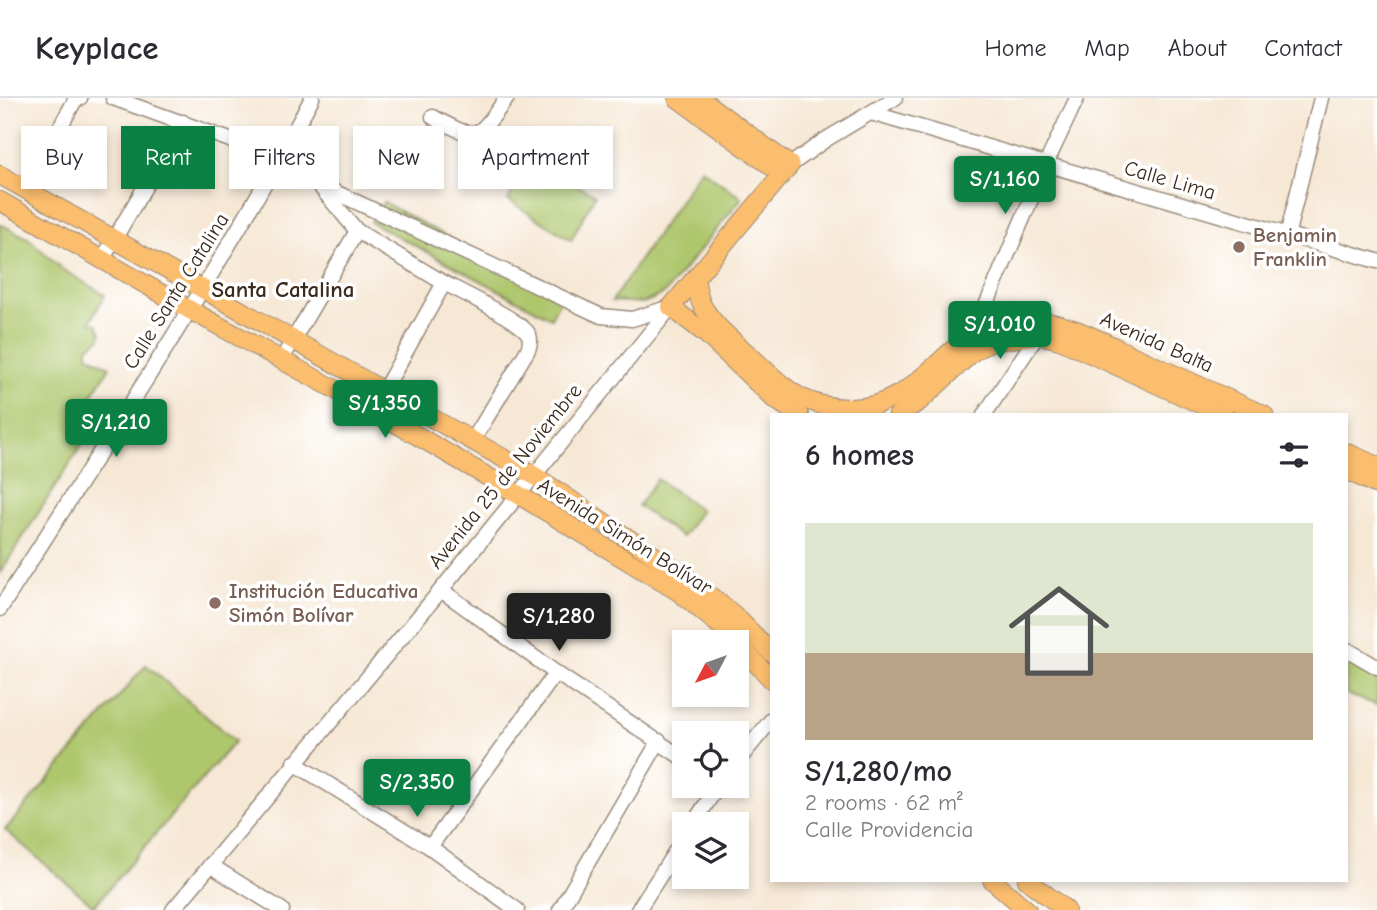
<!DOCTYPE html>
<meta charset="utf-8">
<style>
body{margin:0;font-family:"Comic Neue",sans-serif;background:#f2f2f3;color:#2b2b33;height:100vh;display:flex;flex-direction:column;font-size:26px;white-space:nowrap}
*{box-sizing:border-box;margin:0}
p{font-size:23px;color:#7c7c81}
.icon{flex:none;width:38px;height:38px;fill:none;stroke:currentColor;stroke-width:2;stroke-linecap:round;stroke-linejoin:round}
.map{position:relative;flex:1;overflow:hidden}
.panel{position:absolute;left:770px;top:315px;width:578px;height:469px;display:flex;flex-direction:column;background:#fff;border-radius:0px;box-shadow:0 4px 10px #0003}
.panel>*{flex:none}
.banner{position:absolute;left:21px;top:28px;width:644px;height:63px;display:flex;gap:14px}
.needle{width:46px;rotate:229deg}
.controls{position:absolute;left:672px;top:532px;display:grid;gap:14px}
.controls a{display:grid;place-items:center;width:77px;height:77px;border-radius:0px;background:#fff;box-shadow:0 4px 10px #0003;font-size:35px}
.price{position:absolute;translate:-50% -60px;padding:0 16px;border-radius:7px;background:#0b8043;color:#fff;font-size:23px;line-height:46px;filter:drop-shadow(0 2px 4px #0008)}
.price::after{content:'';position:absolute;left:50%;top:42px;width:21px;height:16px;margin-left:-10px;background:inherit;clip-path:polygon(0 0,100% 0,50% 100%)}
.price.selected{background:#222;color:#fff}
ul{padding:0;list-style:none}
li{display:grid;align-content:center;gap:14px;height:371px;padding:0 35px}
li span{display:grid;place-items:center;height:217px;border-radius:0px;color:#555}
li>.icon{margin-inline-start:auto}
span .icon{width:126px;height:126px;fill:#fffc;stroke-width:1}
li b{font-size:30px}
h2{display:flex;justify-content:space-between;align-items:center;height:84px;padding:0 35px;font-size:30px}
.tag{padding:0 24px;border-radius:0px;background:#fff;box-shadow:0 4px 10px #0003;font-size:24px;line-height:63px}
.tag.selected{background:#0b8043;color:#fff}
header{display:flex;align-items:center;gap:42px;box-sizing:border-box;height:98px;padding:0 35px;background:#fff;border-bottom:2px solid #e1e1e2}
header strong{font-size:33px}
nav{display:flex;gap:38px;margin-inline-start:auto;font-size:24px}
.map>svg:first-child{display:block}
</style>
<header>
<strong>Keyplace</strong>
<nav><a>Home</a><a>Map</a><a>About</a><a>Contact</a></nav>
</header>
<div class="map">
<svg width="1377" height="812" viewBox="0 0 1377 812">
<rect width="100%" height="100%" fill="#fff"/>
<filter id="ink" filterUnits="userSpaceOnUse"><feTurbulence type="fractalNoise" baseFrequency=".0143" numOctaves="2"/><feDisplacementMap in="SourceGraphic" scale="14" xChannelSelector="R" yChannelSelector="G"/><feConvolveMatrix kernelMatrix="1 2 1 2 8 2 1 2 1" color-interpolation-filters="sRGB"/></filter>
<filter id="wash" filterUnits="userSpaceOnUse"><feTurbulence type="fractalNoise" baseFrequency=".00686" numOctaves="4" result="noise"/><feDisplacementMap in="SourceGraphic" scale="28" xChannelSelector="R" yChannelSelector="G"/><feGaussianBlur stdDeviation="1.57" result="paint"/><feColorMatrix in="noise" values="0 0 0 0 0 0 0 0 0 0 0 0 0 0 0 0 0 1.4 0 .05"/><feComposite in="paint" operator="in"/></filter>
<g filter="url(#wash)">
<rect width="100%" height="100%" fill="#f6e8d5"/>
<g fill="#aec66c" stroke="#747845" stroke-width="2">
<polygon points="530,61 595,97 571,142 508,102"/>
<polygon points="701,71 742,100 665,195 644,205 612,203"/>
<polygon points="383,104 561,201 551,220 371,124"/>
<polygon points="0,126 28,140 62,171 105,197 90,224 97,226 101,235 100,241 88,249 88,257 110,269 89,302 104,312 0,475"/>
<polygon points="657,381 701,412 682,439 638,408"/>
<polygon points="1346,552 1377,570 1377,607 1346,596"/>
<polygon points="146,567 235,643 94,808 5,732"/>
</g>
</g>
<g filter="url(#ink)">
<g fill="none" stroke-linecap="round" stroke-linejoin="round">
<g stroke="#98897a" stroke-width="17">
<g id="minor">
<polyline points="113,0 230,42 277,67 601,218 632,221 671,209"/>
<polyline points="871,15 1377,163"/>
<path d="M433,19C480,44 475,42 507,0"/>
<polyline points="790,67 825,42 895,0"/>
<polyline points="322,91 357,133"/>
<polyline points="26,92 75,2 80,0"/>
<polyline points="1287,138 1321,0"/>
<polyline points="102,162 183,24"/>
<polyline points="990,238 985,210 1045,68 1077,0"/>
<polyline points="282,261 357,133 444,185"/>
<path d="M373,312L444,185C462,194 517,221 527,234C532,240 530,249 526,255L473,342"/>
<polyline points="984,317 1041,232"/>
<polyline points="441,492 556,575 684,661"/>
<path d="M0,511C107,342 218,176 312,0"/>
<polyline points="1346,551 1377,569"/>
<polyline points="737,664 772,621"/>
<polyline points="294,665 430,749 517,812"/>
<polyline points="693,726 718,688"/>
<polyline points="430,749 556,575"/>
<polyline points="210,767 282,812"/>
<polyline points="173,812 441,492 671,209"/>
<polyline points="560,812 659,643"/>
<polyline points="638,812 684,740"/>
</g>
</g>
<g stroke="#98897a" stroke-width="20">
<g id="major">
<polyline points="677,0 782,76"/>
<polyline points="699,0 790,67 671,209 707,237 774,301 799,317"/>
<polyline points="0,77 535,378 686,479 733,516 772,555"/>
<polyline points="0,103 190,212 373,312 519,397 679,494 724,531 772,582"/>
<path d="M695,181C697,189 698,199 702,207C715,231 742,249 761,268C791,296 807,309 849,310C927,311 950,219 1023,221C1065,222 1101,243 1138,260C1180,279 1222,298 1264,317"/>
<polyline points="898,317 920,303 974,253 991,244 1039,237 1060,242 1224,317"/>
<polyline points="1346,354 1377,368"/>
<polyline points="1346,372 1377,387"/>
<polyline points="992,782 1027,812"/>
<polyline points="1027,782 1066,812"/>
</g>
</g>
<use href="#minor" stroke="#fff" stroke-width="14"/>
<use href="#major" stroke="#fbbd6e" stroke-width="18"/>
</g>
</g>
<g fill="#8d6e63" stroke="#fff" stroke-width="2.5">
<circle cx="1239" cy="149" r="7"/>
<circle cx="215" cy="505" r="7"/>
</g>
<g text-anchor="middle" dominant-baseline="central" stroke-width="7" stroke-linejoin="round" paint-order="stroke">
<g font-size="21" fill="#3b2a1e" stroke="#fff">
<text transform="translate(1170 82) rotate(16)">Calle Lima</text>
<text transform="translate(176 193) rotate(-58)">Calle Santa Catalina</text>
<text transform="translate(1157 244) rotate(24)">Avenida Balta</text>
<text transform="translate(505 378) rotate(-51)">Avenida 25 de Noviembre</text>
<text transform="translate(625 438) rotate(32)">Avenida Simón Bolívar</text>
</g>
<g font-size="21" font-weight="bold" fill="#785e54" stroke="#fff" text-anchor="start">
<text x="1253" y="137">Benjamin<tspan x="1253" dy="24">Franklin</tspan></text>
<text x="229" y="493">Institución Educativa<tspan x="229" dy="24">Simón Bolívar</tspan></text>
</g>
<g font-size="23" font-weight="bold" fill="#3b2a1e" stroke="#fff">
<text x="283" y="191">Santa Catalina</text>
</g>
</g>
</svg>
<div class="controls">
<a><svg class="needle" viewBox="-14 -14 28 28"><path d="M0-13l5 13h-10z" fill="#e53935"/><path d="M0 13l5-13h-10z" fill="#7c7c81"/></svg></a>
<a><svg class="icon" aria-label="locate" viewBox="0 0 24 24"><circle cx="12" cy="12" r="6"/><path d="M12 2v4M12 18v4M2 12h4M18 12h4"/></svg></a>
<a><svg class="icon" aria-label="layers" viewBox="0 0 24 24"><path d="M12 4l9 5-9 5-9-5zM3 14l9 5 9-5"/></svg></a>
</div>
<b class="price" style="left:1005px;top:118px">S/1,160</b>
<b class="price" style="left:1000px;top:263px">S/1,010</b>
<b class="price" style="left:385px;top:342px">S/1,350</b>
<b class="price" style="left:116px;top:361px">S/1,210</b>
<b class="price selected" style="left:559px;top:555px">S/1,280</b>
<b class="price" style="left:417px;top:721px">S/2,350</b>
<div class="banner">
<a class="tag">Buy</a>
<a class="tag selected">Rent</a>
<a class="tag">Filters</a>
<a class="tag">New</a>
<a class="tag">Apartment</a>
</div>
<section class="panel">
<h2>6 homes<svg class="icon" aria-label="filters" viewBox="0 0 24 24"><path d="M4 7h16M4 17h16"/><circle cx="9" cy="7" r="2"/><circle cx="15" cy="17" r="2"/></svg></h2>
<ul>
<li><span style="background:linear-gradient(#dfe7d0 60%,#b9a48a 0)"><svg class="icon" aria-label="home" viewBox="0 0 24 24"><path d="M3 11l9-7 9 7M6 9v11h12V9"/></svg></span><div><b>S/1,280/mo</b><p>2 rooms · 62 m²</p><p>Calle Providencia</p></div></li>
</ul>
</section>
</div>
